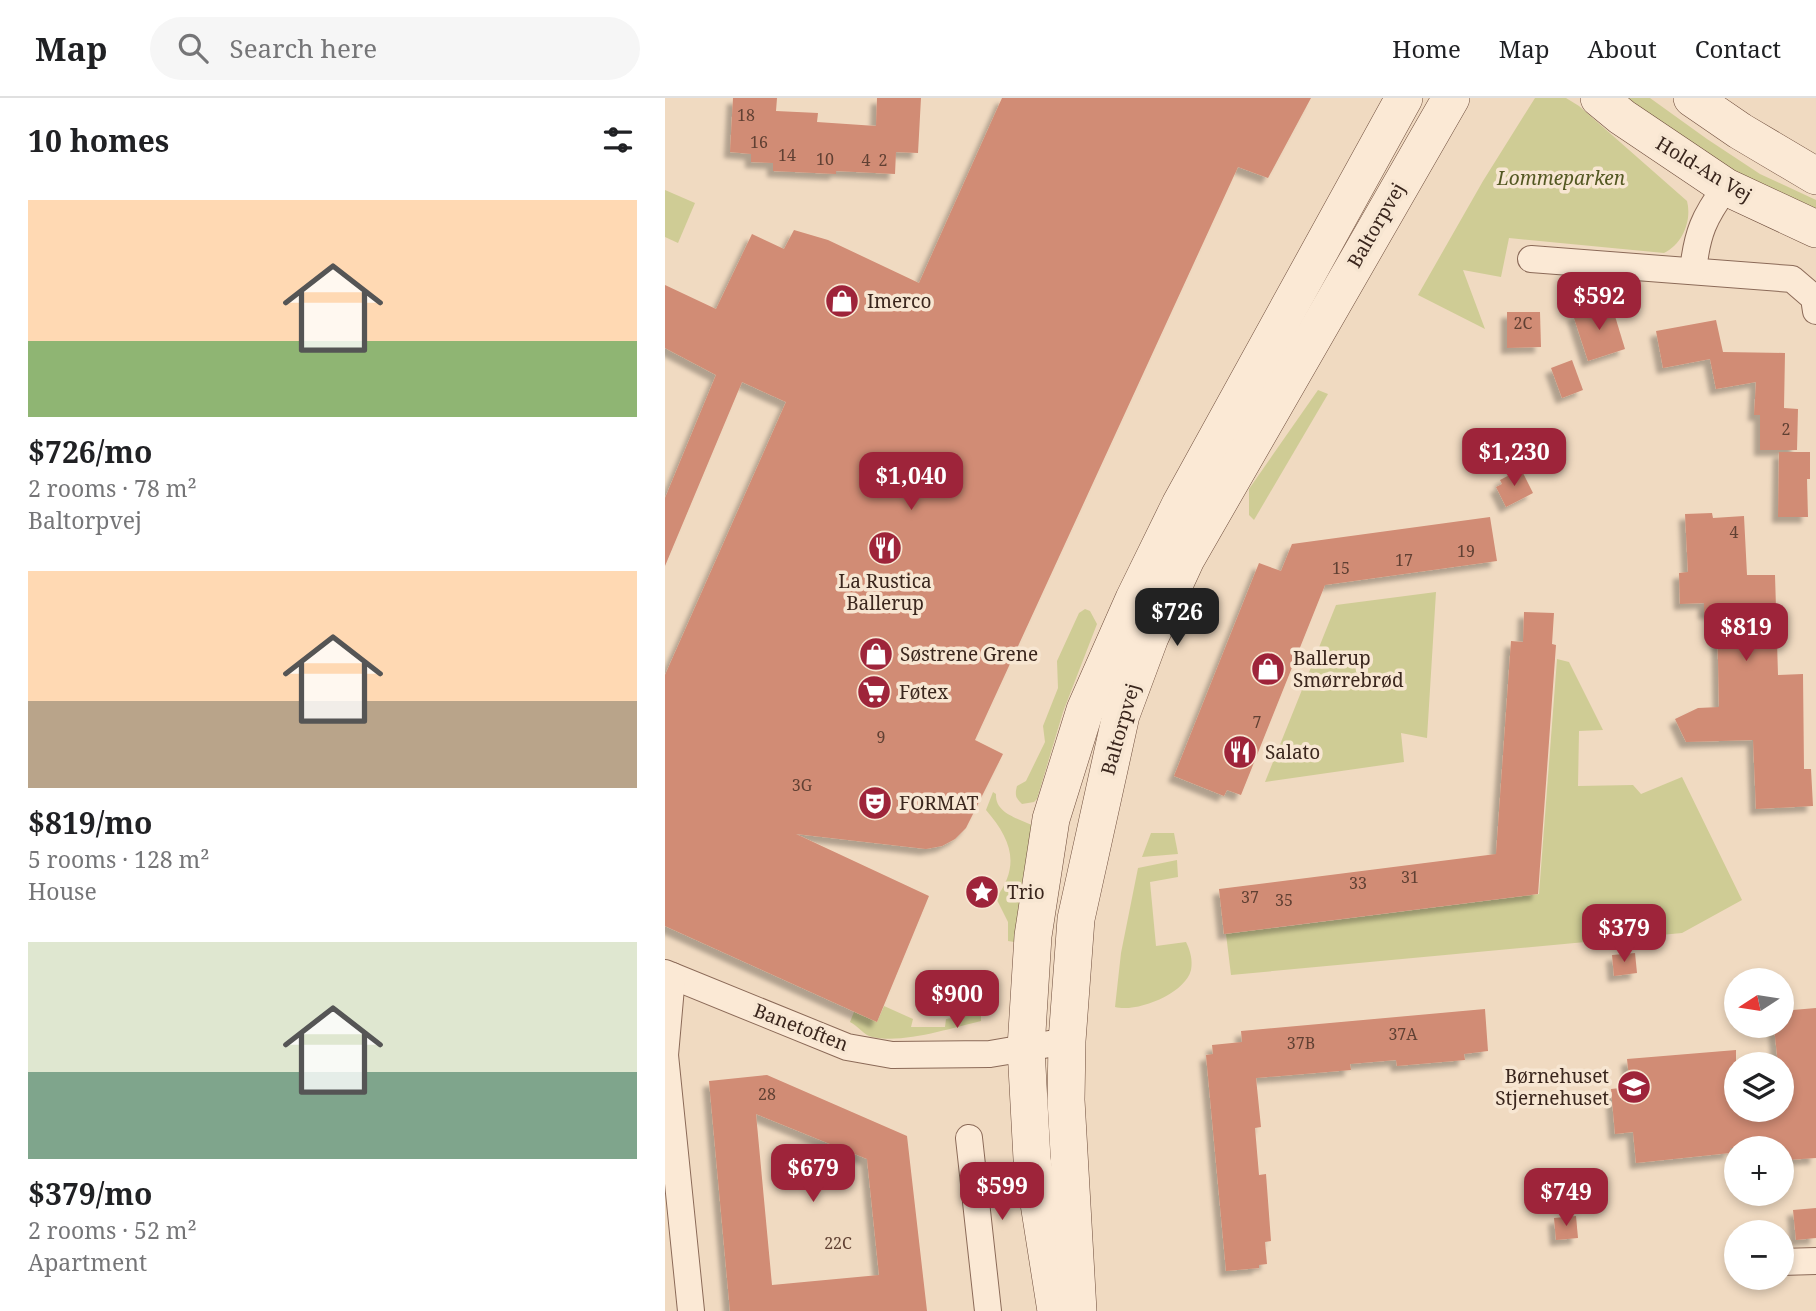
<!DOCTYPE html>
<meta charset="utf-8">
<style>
body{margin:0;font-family:"Noto Serif",serif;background:#f6f6f6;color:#202124;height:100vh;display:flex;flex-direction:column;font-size:26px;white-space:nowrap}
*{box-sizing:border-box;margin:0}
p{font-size:23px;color:#757577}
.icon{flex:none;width:38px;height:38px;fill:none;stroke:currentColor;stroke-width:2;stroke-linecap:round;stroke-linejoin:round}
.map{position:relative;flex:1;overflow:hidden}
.sheet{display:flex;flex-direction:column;background:#fff;width:665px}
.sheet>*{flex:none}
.needle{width:46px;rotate:258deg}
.controls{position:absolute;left:1059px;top:870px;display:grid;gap:14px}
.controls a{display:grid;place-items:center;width:70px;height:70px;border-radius:50%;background:#fff;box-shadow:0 4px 10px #0003;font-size:35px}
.price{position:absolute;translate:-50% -60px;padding:0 16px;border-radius:14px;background:#9e243a;color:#fff;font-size:23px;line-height:46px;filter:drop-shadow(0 2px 4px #0008)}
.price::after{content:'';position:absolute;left:50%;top:42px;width:21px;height:16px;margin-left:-10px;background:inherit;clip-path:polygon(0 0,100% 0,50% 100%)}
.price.active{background:#222;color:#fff}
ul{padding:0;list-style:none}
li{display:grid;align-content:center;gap:14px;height:371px;padding:0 28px}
li span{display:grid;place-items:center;height:217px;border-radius:0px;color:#555}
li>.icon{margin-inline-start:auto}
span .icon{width:126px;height:126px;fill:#fffc;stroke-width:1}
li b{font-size:30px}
h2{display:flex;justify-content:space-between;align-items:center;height:84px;padding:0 28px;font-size:30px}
header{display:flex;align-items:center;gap:42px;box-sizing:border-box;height:98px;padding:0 35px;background:#fff;border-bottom:2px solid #e0e0e0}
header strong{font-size:33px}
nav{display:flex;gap:38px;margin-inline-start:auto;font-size:24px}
.search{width:490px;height:63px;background:#f6f6f6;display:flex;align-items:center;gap:18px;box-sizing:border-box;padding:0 24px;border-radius:38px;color:#757577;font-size:26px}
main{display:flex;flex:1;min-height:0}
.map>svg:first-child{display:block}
</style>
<header>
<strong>Map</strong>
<div class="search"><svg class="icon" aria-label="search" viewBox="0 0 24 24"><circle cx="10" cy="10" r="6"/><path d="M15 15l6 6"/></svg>Search here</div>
<nav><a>Home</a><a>Map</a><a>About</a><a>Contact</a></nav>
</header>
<main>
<section class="sheet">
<h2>10 homes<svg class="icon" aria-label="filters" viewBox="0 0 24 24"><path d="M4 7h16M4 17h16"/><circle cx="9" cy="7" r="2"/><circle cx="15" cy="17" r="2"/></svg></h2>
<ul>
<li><span style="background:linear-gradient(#ffd9b3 65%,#8fb573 0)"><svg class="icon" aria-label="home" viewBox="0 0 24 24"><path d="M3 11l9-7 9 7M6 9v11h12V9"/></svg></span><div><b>$726/mo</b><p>2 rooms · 78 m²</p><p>Baltorpvej</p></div></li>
<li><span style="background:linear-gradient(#ffd9b3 60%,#b9a48a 0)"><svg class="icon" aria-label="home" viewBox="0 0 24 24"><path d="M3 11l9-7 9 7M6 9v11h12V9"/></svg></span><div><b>$819/mo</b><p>5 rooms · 128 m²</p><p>House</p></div></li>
<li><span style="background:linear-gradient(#dfe7d0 60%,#7fa58c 0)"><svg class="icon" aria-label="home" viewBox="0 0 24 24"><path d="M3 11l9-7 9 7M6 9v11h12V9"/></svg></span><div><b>$379/mo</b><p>2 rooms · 52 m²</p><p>Apartment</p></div></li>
</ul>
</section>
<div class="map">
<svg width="1151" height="1213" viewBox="0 0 1151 1213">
<defs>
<filter id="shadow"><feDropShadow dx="-6" dy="6" stdDeviation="2" flood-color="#0004"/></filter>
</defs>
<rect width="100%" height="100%" fill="#f0dac1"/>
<g fill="#cfcc95">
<path d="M870,0H901L914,8L1022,103C1027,122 1018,146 999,155L844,140L836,179L798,172L820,231L753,197L818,83Z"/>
<polygon points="958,0 985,0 1042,41 1095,76 1151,102 1151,113 1062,70"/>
<polygon points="0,92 30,105 13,145 0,139"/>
<polygon points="653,292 663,296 589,422 584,417 584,391"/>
<polygon points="771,494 762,640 736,635 739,664 600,684 671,507"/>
<path d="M420,511L425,513L432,526L398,614L372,701L369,704L357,706C350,700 350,696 352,688L361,683L380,644L378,628L393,590L392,563L414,515Z"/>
<polygon points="892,561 904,564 938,632 914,633 913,688 968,687 976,696 1017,679 1077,802 1017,835 566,877 561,836 874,796"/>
<path d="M328,694L331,696C330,715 352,720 367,727L349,844L343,843V824L331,800C356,767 346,741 321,712Z"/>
<polygon points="486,735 509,735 513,756 477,759"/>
<path d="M512,762L513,779L485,784L491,848L521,844C525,852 528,862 526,872C520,896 471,915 450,909L456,855L473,770Z"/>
<path d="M219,908L248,921L246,929H280L281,921L316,915V923C286,930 238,946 207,939C199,937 193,928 185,924L189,914L212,924Z"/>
</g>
<g fill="#d18c75" fill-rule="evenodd" filter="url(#shadow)">
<polygon points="68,0 112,0 111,13 153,15 152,24 211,28 212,0 256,0 253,55 231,54 230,76 171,73 171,76 108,73 108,65 86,64 86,56 65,54"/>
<polygon points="337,0 646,0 603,80 573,69 310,642 338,656 301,730 290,741 277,748 261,751 131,736 264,798 212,924 0,828 0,577 121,304 77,284 0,468 0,400 51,277 0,250 0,187 51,211 87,136 119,151 129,132 163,142 254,185"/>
<polygon points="946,205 960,251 923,263 908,217"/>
<polygon points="842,214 875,214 876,249 842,250"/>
<polygon points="1051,222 1058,254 1120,255 1119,310 1133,311 1132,352 1095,352 1095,317 1089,317 1091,284 1051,291 1045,261 998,270 991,233"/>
<polygon points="907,262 918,292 897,300 886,270"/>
<polygon points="1114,354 1145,354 1145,381 1142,381 1143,419 1113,419"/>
<polygon points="856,371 868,395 841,409 831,389 837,386 835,382"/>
<polygon points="1047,415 1048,420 1079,418 1082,477 1110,477 1113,577 1138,576 1139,671 1146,671 1148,708 1091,711 1088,642 1021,644 1010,621 1033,610 1054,609 1052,515 1039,515 1039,505 1015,506 1014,475 1023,474 1020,416"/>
<polygon points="825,419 832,463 660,487 576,697 562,692 559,698 509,678 594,465 616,473 627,446"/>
<polygon points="859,514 889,515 887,546 891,547 873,796 559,836 554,791 831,756 846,543 858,544"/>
<polygon points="970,855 972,875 949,878 947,857"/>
<polygon points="1151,910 1151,1060 1122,1062 1121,1050 1065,1050 1065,1055 971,1065 968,1034 950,1036 946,991 965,989 962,961 1071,952 1071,1012 1116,1012 1116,966 1113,966 1109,929 1116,928 1116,913"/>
<polygon points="820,911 823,953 799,956 800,962 732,968 731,962 685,966 686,972 591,980 596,1029 590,1030 594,1077 601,1076 606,1143 600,1144 602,1166 594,1167 594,1170 561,1173 541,957 548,956 547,947 577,944 576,933"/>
<path d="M102,977L242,1038L262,1213H65L44,983ZM91,1016L202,1061L214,1177L107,1187Z"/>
<polygon points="1151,1110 1151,1140 1131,1142 1128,1112"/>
<polygon points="911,1118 913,1140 891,1142 889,1120"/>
</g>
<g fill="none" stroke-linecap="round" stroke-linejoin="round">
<g stroke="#8b6a58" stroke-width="28">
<g id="street">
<polyline points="866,161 1127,181 1149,200 1151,213"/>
<path d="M1028,173C1032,135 1039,119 1061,89"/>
<polyline points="0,875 182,949 227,957 325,956 402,943"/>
<polyline points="7,878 0,957 26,1213"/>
<polyline points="304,1040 323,1213"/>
<polyline points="1116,1164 1151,1163"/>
</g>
</g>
<g stroke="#6d4c3b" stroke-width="38">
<g id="secondary">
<polyline points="934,0 957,19 1061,89 1151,131"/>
<polyline points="1027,0 1075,33 1151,78"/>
<polyline points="391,1213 367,1061 361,950 368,838 386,721 420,612 469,501 515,407 739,0"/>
<polyline points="413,1213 401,1002 402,943 411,821 456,617 485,539 521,461 786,0"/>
</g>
</g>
<use href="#street" stroke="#fbe9d5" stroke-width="26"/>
<use href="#secondary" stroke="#fbe9d5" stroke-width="37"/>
</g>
<defs>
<g id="shop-disc" transform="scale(1.75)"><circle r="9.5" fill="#9e243a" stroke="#f7e6d2"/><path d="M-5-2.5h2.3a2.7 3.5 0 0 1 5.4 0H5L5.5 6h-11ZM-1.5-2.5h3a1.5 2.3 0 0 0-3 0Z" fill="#fff"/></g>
<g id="restaurant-disc" transform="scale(1.75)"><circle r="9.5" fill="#9e243a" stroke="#f7e6d2"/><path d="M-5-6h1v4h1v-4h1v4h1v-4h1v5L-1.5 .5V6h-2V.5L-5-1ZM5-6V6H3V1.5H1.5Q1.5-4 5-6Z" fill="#fff"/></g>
<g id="supermarket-disc" transform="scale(1.75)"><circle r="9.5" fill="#9e243a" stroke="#f7e6d2"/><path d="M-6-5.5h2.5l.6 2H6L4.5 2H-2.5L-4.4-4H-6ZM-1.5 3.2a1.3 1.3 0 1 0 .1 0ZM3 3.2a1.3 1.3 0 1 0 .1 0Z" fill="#fff"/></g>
<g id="theatre-disc" transform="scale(1.75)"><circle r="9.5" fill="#9e243a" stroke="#f7e6d2"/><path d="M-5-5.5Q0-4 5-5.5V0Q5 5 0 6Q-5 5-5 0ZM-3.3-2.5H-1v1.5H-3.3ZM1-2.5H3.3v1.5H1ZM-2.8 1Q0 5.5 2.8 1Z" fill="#fff"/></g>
<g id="sight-disc" transform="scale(1.75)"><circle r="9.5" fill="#9e243a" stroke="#f7e6d2"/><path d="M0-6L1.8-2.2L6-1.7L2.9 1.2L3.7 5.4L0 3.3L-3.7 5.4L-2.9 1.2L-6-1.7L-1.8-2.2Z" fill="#fff"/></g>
<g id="school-disc" transform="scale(1.75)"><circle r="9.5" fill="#9e243a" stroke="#f7e6d2"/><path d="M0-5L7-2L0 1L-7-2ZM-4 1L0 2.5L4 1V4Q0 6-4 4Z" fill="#fff"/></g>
</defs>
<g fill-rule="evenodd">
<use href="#shop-disc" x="177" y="203"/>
<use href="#restaurant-disc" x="220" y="450"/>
<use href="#shop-disc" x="211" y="556"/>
<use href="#shop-disc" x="603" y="571"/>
<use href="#supermarket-disc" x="209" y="594"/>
<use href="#restaurant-disc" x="575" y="654"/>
<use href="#theatre-disc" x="210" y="705"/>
<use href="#sight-disc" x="317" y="794"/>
<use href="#school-disc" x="969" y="989"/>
</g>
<g text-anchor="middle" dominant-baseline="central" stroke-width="7" stroke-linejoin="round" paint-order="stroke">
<g font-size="16" fill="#604033">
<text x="81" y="17">18</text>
<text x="94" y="44">16</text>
<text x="122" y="57">14</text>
<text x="160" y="61">10</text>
<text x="201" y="62">4</text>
<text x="218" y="62">2</text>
<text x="858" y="225">2C</text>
<text x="1121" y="331">2</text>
<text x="1069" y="434">4</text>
<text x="801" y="453">19</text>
<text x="739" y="462">17</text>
<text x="676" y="470">15</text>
<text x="592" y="624">7</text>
<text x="216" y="639">9</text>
<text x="137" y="687">3G</text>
<text x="745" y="779">31</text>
<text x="693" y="785">33</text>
<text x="585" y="799">37</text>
<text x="619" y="802">35</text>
<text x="738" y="936">37A</text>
<text x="636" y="945">37B</text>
<text x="102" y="996">28</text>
<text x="173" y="1145">22C</text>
</g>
<g font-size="19" fill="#3a261d" stroke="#f7e6d2">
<text transform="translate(1039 71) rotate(31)">Hold-An Vej</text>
<text transform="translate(711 127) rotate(-60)">Baltorpvej</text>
<text transform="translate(455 631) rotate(-74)">Baltorpvej</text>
<text transform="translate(136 929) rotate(21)">Banetoften</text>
</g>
<g font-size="19" font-style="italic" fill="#535822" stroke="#f7e6d2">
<text x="896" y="80">Lommeparken</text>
</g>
<g font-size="19" fill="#3a261d" stroke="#f7e6d2" text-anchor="start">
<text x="202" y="203">Imerco</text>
<text x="220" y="483" text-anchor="middle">La Rustica<tspan x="220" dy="22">Ballerup</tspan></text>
<text x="235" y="556">Søstrene Grene</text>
<text x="628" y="560">Ballerup<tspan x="628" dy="22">Smørrebrød</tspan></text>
<text x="234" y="594">Føtex</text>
<text x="600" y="654">Salato</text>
<text x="234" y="705">FORMAT</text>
<text x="342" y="794">Trio</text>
<text x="944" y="978" text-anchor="end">Børnehuset<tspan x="944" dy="22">Stjernehuset</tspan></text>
</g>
</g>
</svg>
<div class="controls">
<a><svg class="needle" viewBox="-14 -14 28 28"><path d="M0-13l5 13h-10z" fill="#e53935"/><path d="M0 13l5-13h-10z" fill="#757577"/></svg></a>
<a><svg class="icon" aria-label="layers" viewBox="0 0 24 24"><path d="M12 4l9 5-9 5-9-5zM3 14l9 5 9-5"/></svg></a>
<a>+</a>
<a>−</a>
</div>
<b class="price" style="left:934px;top:234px">$592</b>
<b class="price" style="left:849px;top:390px">$1,230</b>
<b class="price" style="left:246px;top:414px">$1,040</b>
<b class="price active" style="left:512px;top:550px">$726</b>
<b class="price" style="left:1081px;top:565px">$819</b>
<b class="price" style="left:959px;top:866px">$379</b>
<b class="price" style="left:292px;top:932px">$900</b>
<b class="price" style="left:148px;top:1106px">$679</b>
<b class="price" style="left:337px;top:1124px">$599</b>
<b class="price" style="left:901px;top:1130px">$749</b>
</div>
</main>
